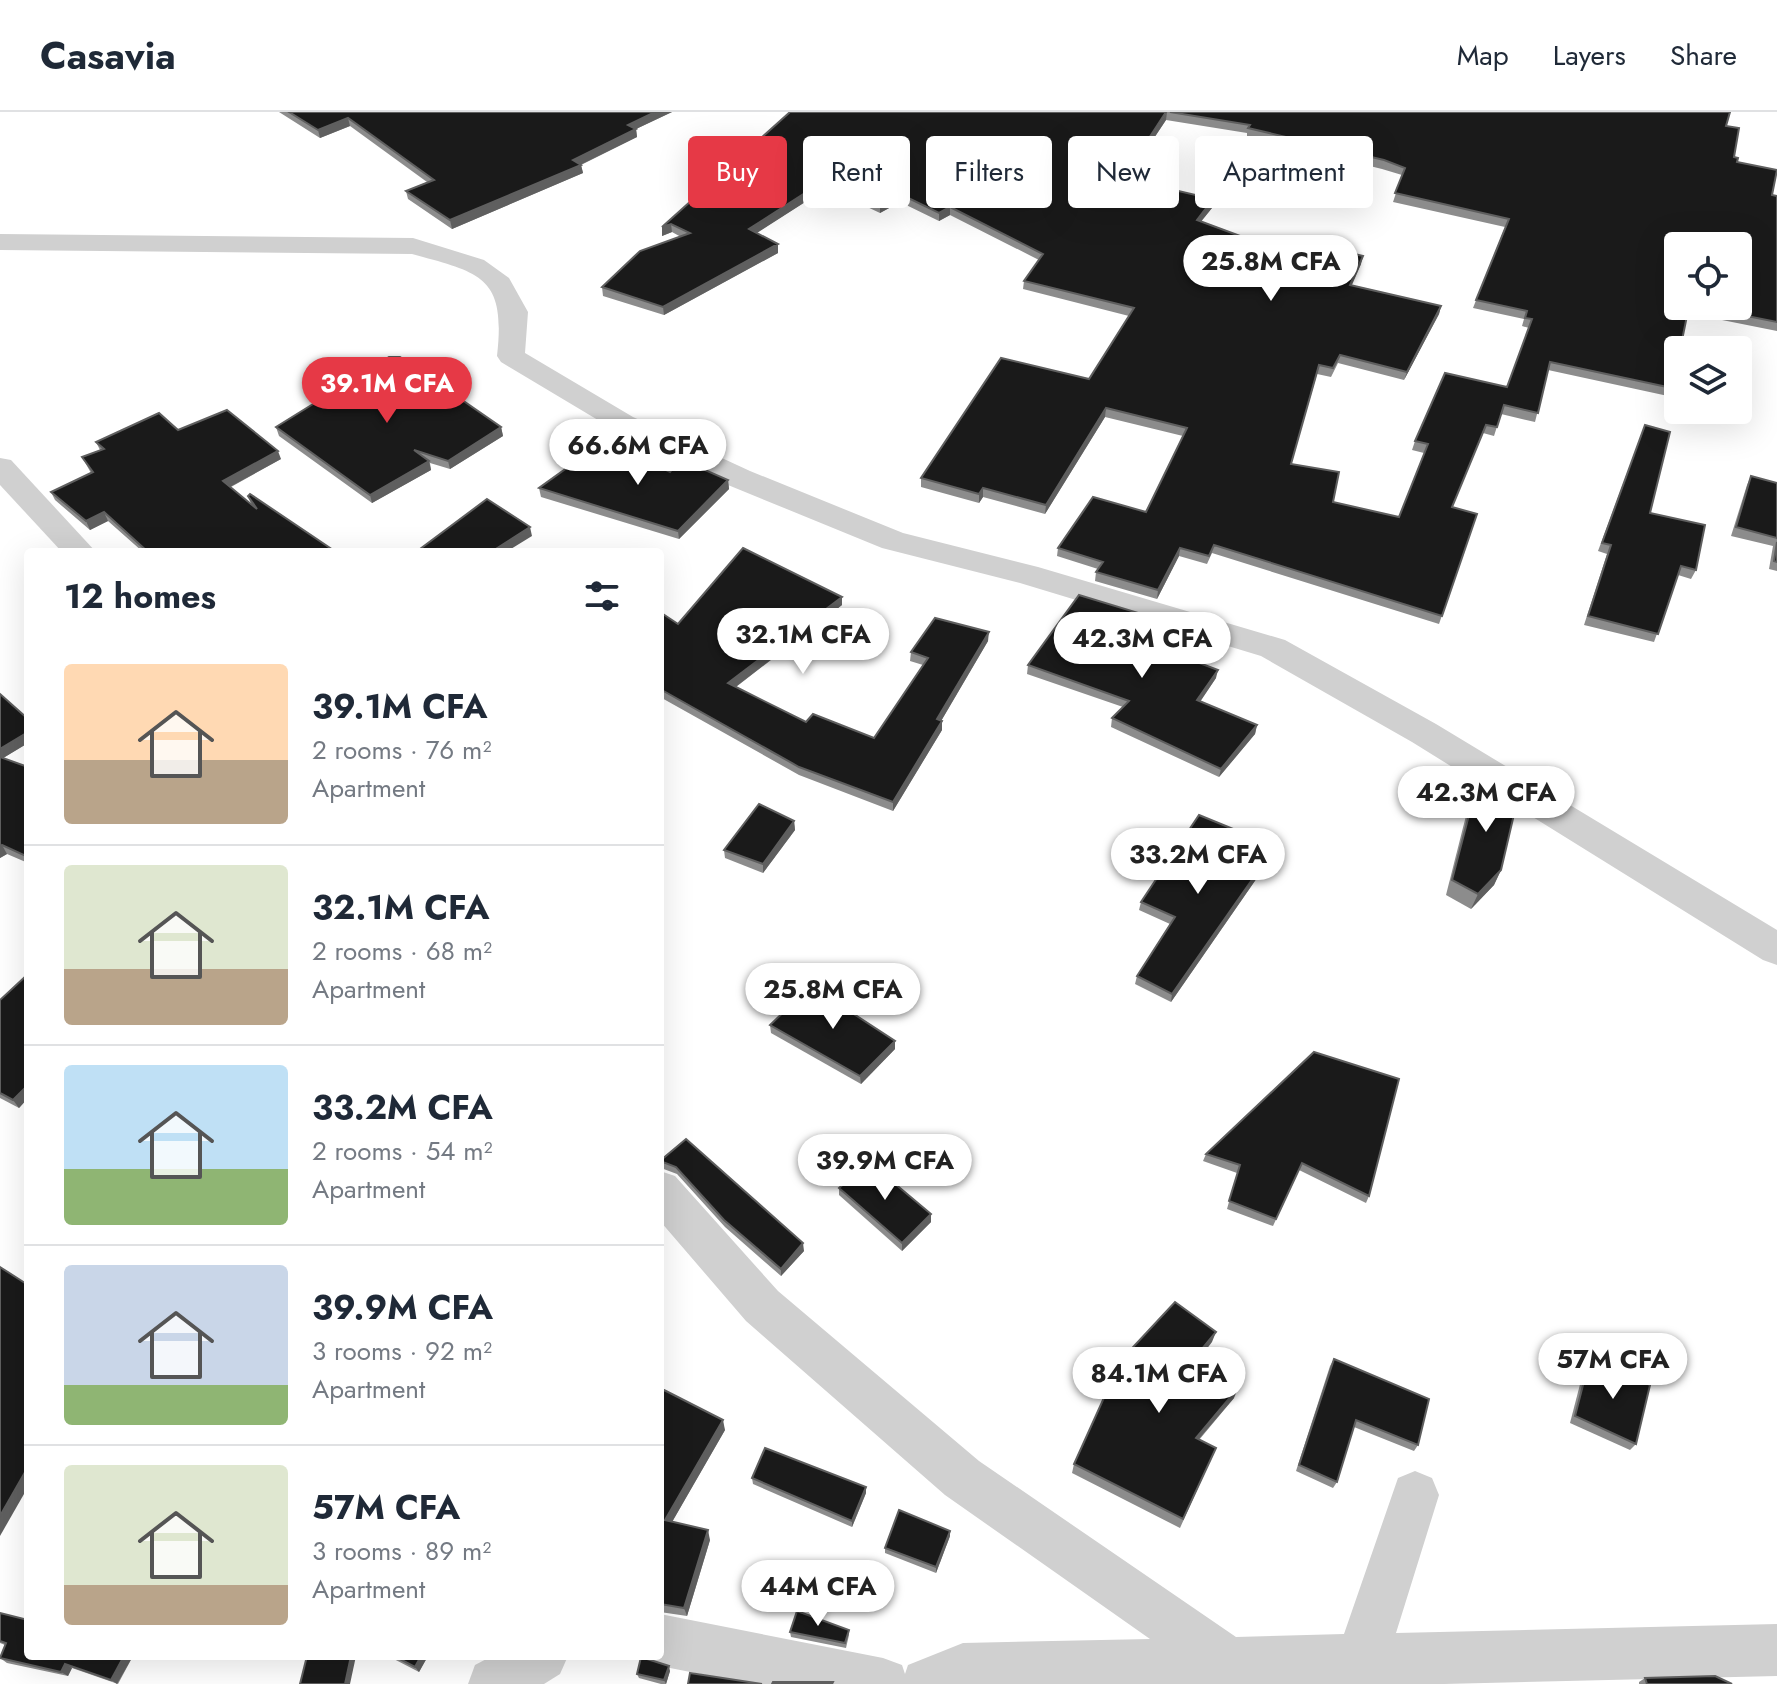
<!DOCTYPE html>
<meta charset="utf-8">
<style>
body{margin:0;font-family:Jost,sans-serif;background:#f6f6f7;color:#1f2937;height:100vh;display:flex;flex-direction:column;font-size:30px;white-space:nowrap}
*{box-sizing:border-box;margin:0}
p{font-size:26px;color:#747a83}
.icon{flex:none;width:44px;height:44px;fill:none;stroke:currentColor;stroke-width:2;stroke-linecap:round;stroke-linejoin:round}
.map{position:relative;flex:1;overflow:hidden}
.side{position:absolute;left:24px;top:436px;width:640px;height:1112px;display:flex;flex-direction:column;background:#fff;border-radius:8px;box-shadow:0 8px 32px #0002}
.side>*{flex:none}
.guide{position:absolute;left:688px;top:24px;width:760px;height:72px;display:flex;gap:16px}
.controls{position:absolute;left:1664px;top:120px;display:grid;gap:16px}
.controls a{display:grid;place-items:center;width:88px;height:88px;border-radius:8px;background:#fff;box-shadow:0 8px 32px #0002;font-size:40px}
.price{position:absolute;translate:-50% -68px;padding:0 18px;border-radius:28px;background:#fff;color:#222;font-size:26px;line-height:52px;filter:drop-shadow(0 2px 4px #0008)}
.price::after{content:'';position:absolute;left:50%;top:48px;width:24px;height:18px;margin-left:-12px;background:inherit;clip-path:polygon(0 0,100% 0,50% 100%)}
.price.current{background:#e63946;color:#fff}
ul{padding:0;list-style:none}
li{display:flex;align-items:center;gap:24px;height:200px;padding:0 40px}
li+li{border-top:2px solid #e0e1e3}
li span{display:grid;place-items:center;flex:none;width:224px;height:160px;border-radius:8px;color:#555}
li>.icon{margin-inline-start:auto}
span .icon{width:96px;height:96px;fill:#fffc;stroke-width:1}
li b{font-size:34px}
h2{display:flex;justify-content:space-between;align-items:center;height:96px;padding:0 40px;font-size:34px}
.pill{padding:0 28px;border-radius:8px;background:#fff;box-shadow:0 8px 32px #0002;font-size:28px;line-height:72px}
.pill.current{background:#e63946;color:#fff}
header{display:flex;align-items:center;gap:48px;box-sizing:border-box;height:112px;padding:0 40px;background:#fff;border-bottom:2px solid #e0e1e3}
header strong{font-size:38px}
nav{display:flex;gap:44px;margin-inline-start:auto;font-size:28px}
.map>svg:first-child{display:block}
</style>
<header>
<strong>Casavia</strong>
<nav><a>Map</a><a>Layers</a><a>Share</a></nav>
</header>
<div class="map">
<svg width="1777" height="1572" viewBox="0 0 1777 1572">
<rect width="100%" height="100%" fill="#fff"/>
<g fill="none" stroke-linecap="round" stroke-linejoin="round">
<g fill="#d0d0d0" fill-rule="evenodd">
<path d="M0,122L413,126L484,148L509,166L528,200L525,241L633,305L750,359L903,421L1038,455L1285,528L1436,612L1777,818V853L1763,848L1412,630L1261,544L1020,471L882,436L728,373L613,317L501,250L497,244C506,165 482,161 412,142L0,138Z"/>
<polygon points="0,346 11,348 96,440 62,440 0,373"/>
<polygon points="660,1059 675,1064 778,1179 979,1349 1236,1525 1344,1522 1398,1366 1415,1359 1432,1366 1439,1383 1396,1521 1777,1512 1777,1564 1444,1572 751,1572 660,1554 642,1546 660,1544 660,1502 883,1546 902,1553 905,1562 908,1553 963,1531 1150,1527 945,1383 746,1209 660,1109"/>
<polygon points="492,1544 568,1544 560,1562 544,1572 468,1572 475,1553"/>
</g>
</g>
<g fill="#8c8c8c" fill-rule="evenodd">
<polygon points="279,0 672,0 636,17 637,25 581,53 583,61 452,117 408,87 406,79 427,70 350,14 320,26"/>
<path d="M790,0H1730L1726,14L1734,45L1737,50L1772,83L1777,84V219L1687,201L1672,276L1668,284L1548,258L1535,310L1501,302L1494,324L1483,321L1452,395L1477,402L1439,512L1212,441L1207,452L1179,444L1157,487L1095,469L1096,460L1098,457L1057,444L1058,436L1146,400L1183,324L1105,305L1045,402L983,385L979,391L921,375V366L1089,267L1129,204L1023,177L1024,169L1039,148L950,103L939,109L900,90L880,101L827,76L756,121L778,132V141L664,203L603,184L602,175L681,125L672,120L662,124V115ZM1166,8L1247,21V24L1382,57L1402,63L1393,90L1505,115L1473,196L1524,207L1522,214L1529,216L1507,275L1415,329L1412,338L1424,341L1399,405L1333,390L1291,352L1317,262L1331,265L1338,251L1404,268L1439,202L1441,194L1352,173L1361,152L1325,142L1283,140L1201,109L1212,96L1127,67ZM1678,134L1738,194H1678Z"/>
<polygon points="1645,313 1650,401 1696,458 1691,467 1678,463 1654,530 1584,513 1607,442 1598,439"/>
<polygon points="276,315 501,315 503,324 450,357 430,351 431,358 372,391 279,324"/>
<polygon points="178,318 281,347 231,375 251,392 248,384 336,440 143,440 108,409 90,418 55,388 51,380 91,361 82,345 100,338 96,330"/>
<polygon points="598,349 728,368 729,377 679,427 541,385 539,376"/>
<polygon points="1751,364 1777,371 1777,459 1769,457 1773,434 1731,424 1747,373"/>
<polygon points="842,493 736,575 806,610 874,626 923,553 910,549 911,540 988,529 941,609 942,609 942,618 893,699 799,663 660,585 660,500 678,512"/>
<polygon points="1145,503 1144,512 1136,527 1216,566 1200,589 1257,613 1255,622 1219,665 1111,615 1112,606 1123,595 1027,562 1028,553"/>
<polygon points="0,582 28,607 28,631 3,646 28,655 28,751 7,742 0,746"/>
<polygon points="1481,657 1501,758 1494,773 1471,797 1446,783 1474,672"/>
<polygon points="794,709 795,718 763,761 725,746 724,738"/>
<polygon points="1270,742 1268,750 1171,890 1135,872 1137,864 1170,812 1139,798 1141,790"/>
<polygon points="28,862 28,986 19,996 0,986 0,888"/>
<polygon points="770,913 895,937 861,972 771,921"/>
<polygon points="1399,967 1369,1084 1366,1091 1299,1058 1273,1114 1227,1097 1237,1061 1203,1049 1206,1042"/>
<polygon points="686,1027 804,1139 781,1164 725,1115 677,1062 661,1056 660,1048"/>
<polygon points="839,1076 931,1110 902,1139 839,1083"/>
<polygon points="1212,1230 1199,1246 1234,1286 1199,1328 1216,1336 1180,1416 1072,1361 1074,1352"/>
<polygon points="1590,1246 1636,1332 1630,1338 1570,1311 1585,1253"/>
<polygon points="1334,1247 1418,1333 1414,1339 1354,1315 1337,1370 1333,1376 1296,1359 1330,1254"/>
<polygon points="660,1284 725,1318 672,1410 710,1428 687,1504 660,1500"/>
<polygon points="752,1366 866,1375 866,1381 852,1415 753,1372"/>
<polygon points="950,1424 936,1461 885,1441 885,1436"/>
<polygon points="0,1501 133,1544 118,1572 72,1556 68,1564 7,1551 0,1546 5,1533 0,1531"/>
<polygon points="849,1518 849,1523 846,1536 791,1525 790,1520"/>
<polygon points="388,1544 428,1544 419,1560"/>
<polygon points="670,1559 666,1572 661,1572 639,1566 637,1562"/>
<polygon points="1645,1566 1732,1572 1639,1572 1639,1570"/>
</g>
<g fill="#5f5f5f">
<polygon points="655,0 672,0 636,17 637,25 580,53 581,53 583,61 452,117 450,108 573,48 628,13"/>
<polygon points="1167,0 1166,8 1122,74 1123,66"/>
<polygon points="348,6 350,14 320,26 318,18"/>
<polygon points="827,67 827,76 749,126 749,117"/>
<polygon points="900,82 900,90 880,101 880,93"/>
<polygon points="1213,87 1212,96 1196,116 1197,108"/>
<polygon points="950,95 950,103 939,109 939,101"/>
<polygon points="671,112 672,120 662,124 662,115"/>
<polygon points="778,132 778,141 664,203 663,195"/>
<polygon points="1363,144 1361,152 1348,181 1350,173"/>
<polygon points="1441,194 1439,202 1404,268 1407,260"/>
<polygon points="1106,296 1105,305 1045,402 1046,393"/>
<polygon points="501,315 503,324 450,357 448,349"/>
<polygon points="278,339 281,347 226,377 223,369"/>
<polygon points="429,349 431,358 372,391 370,383"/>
<polygon points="728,368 729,377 679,427 678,419"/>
<polygon points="983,376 983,385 979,391 979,382"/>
<polygon points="104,400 108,409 90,418 86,409"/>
<polygon points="530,415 532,424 506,440 491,440"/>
<polygon points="1180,436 1179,444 1157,487 1158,478"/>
<polygon points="842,485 842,493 729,580 728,571"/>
<polygon points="1145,503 1144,512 1132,535 1133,526"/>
<polygon points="989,520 988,529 937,616 937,607"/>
<polygon points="1218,558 1216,566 1196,596 1197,588"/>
<polygon points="942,609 942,618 893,699 893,690"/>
<polygon points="1257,613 1255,622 1219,665 1221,657"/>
<polygon points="28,620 28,631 0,648 0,637"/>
<polygon points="794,709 795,718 763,761 763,752"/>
<polygon points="2,733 7,742 0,746 0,735"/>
<polygon points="1270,742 1268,750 1171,890 1172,882"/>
<polygon points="1501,758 1494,773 1471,797 1478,782"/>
<polygon points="895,929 895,937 861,972 860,964"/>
<polygon points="28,973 28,986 19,996 13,988"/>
<polygon points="931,1102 931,1110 902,1139 902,1131"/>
<polygon points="803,1131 804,1139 781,1164 781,1157"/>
<polygon points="1216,1220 1212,1230 1193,1254 1196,1244"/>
<polygon points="1238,1276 1234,1286 1192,1335 1196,1326"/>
<polygon points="723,1308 725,1318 668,1417 665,1408"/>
<polygon points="28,1355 28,1375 0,1424 0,1404"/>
<polygon points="866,1375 866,1381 852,1415 852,1409"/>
<polygon points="708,1418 710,1428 687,1504 684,1496"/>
<polygon points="950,1419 950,1424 936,1461 936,1455"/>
<polygon points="124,1544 133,1544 117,1572 111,1568"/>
<polygon points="351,1544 356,1544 350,1572 345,1572"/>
<polygon points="421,1544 428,1544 419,1560 415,1555"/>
<polygon points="65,1552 72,1556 68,1564 61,1560"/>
<polygon points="669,1554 670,1559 666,1572 664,1568"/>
</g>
<g fill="#1a1a1a" stroke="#5f5f5f" stroke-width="2">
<polygon points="289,0 655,0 628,13 636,17 573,48 581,53 450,108 406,79 434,68 348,6 318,18"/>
<polygon points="790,0 1166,0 1123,66 1213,87 1197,108 1283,140 1294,130 1325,142 1328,136 1363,144 1350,173 1441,194 1407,260 1340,243 1333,256 1319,253 1291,352 1339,360 1333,390 1399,405 1428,332 1415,329 1445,261 1507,275 1532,207 1525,206 1527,199 1476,188 1509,107 1395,81 1405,56 1384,48 1248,16 1250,13 1170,0 1730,0 1726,14 1739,16 1734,45 1738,46 1737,50 1777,58 1772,83 1777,84 1777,210 1697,194 1738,194 1738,134 1678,134 1678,194 1689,194 1680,238 1678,238 1678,246 1672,276 1550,250 1538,301 1504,293 1497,315 1486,313 1452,395 1477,402 1442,504 1214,433 1209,444 1180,436 1158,478 1096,460 1103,450 1058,436 1093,385 1146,400 1187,316 1106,296 1046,393 983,376 979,382 921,366 1001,246 1089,267 1134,196 1024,169 1043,142 950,95 939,101 900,82 880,93 827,67 749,117 778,132 663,195 602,175 640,139 690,121 671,112 662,115"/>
<polygon points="389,245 400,245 501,315 448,349 414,338 429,349 370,383 276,315"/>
<polygon points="227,298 278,339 223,369 257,397 248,384 250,382 336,440 148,440 104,400 86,409 51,380 93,360 82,345 104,337 96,330 159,301 178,318"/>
<polygon points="1645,313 1670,320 1650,401 1705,413 1696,458 1681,454 1658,522 1588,504 1611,433 1602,431"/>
<polygon points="617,333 670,360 680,347 728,368 678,419 539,376 585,343 598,349"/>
<polygon points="1751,364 1777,371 1777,426 1736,415"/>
<polygon points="487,387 530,415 491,440 416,440"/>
<polygon points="1777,430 1777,450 1774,449"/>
<polygon points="743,436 842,485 728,571 806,610 813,602 874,626 928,546 911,540 935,506 989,520 937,607 942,609 893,690 799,655 660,577 660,500 678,512"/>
<polygon points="1079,483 1145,503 1133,526 1218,558 1197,588 1257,613 1221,657 1112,606 1129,589 1028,553"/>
<polygon points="0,582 28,607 28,620 0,637"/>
<polygon points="0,645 28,655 28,745 2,733 0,735"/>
<polygon points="1481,657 1519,681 1501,758 1478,782 1452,768"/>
<polygon points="759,692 794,709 763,752 724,738"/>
<polygon points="1199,703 1233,717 1270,742 1172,882 1137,864 1175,805 1141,790"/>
<polygon points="28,862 28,973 13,988 0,981 0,888"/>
<polygon points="811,874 895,929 860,964 770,913"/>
<polygon points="1314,940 1399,967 1369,1084 1302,1051 1276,1107 1229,1089 1240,1053 1206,1042"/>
<polygon points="686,1027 803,1131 781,1157 724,1108 676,1055 660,1049"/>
<polygon points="869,1050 931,1102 902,1131 839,1076"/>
<polygon points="0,1155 28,1173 28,1355 0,1404"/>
<polygon points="1175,1190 1216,1220 1196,1244 1238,1276 1196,1326 1216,1336 1183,1407 1074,1352 1121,1248"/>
<polygon points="1590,1246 1650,1273 1636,1332 1575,1304"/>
<polygon points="1334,1247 1429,1287 1418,1333 1356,1308 1337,1370 1299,1353"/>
<polygon points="664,1278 723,1308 665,1408 708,1418 684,1496 660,1492 660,1284"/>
<polygon points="765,1336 866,1375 852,1409 752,1366"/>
<polygon points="899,1398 950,1419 936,1455 885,1436"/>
<polygon points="797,1499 849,1518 845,1531 790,1520"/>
<polygon points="0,1501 28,1508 28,1544 124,1544 111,1568 65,1552 61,1560 0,1546 6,1531 0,1529"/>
<polygon points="307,1544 351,1544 345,1572 300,1572"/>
<polygon points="394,1544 421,1544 415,1555"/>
<polygon points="641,1545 669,1554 664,1568 637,1562"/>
<polygon points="690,1561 762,1572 688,1572"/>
<polygon points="1715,1564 1732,1572 1647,1572 1645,1566"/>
<polygon points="773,1570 833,1570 832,1572 772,1572"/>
</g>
</svg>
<div class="controls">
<a><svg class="icon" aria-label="locate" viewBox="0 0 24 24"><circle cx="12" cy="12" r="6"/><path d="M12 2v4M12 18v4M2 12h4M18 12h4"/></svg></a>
<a><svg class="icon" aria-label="layers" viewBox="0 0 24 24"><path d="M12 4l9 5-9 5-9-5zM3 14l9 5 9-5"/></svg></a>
</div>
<b class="price" style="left:1271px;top:191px">25.8M CFA</b>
<b class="price current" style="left:387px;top:313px">39.1M CFA</b>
<b class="price" style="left:638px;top:375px">66.6M CFA</b>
<b class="price" style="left:803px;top:564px">32.1M CFA</b>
<b class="price" style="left:1142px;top:568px">42.3M CFA</b>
<b class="price" style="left:1486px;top:722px">42.3M CFA</b>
<b class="price" style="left:1198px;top:784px">33.2M CFA</b>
<b class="price" style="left:833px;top:919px">25.8M CFA</b>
<b class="price" style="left:885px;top:1090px">39.9M CFA</b>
<b class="price" style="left:1613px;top:1289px">57M CFA</b>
<b class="price" style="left:1159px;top:1303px">84.1M CFA</b>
<b class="price" style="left:818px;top:1516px">44M CFA</b>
<div class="guide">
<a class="pill current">Buy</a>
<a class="pill">Rent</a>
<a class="pill">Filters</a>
<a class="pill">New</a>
<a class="pill">Apartment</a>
</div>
<section class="side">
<h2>12 homes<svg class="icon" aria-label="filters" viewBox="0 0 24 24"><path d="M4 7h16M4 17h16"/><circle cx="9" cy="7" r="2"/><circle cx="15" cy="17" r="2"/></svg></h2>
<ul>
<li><span style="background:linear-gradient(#ffd9b3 60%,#b9a48a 0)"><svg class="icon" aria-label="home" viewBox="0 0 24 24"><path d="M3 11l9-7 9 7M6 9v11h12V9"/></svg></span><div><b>39.1M CFA</b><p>2 rooms · 76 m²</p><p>Apartment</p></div></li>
<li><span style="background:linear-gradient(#dfe7d0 65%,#b9a48a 0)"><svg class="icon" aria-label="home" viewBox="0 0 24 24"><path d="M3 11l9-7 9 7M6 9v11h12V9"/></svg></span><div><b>32.1M CFA</b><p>2 rooms · 68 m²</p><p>Apartment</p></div></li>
<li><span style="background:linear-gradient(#bfe0f5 65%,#8fb573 0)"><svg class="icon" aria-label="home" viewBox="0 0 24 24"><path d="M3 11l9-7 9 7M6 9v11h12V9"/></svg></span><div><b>33.2M CFA</b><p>2 rooms · 54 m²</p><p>Apartment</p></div></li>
<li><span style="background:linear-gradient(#c9d6e8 75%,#8fb573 0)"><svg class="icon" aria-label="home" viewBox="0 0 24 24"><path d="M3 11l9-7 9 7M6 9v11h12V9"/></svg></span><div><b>39.9M CFA</b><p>3 rooms · 92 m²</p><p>Apartment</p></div></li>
<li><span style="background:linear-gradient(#dfe7d0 75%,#b9a48a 0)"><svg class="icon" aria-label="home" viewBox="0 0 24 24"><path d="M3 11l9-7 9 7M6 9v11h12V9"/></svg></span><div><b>57M CFA</b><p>3 rooms · 89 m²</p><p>Apartment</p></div></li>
</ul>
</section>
</div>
